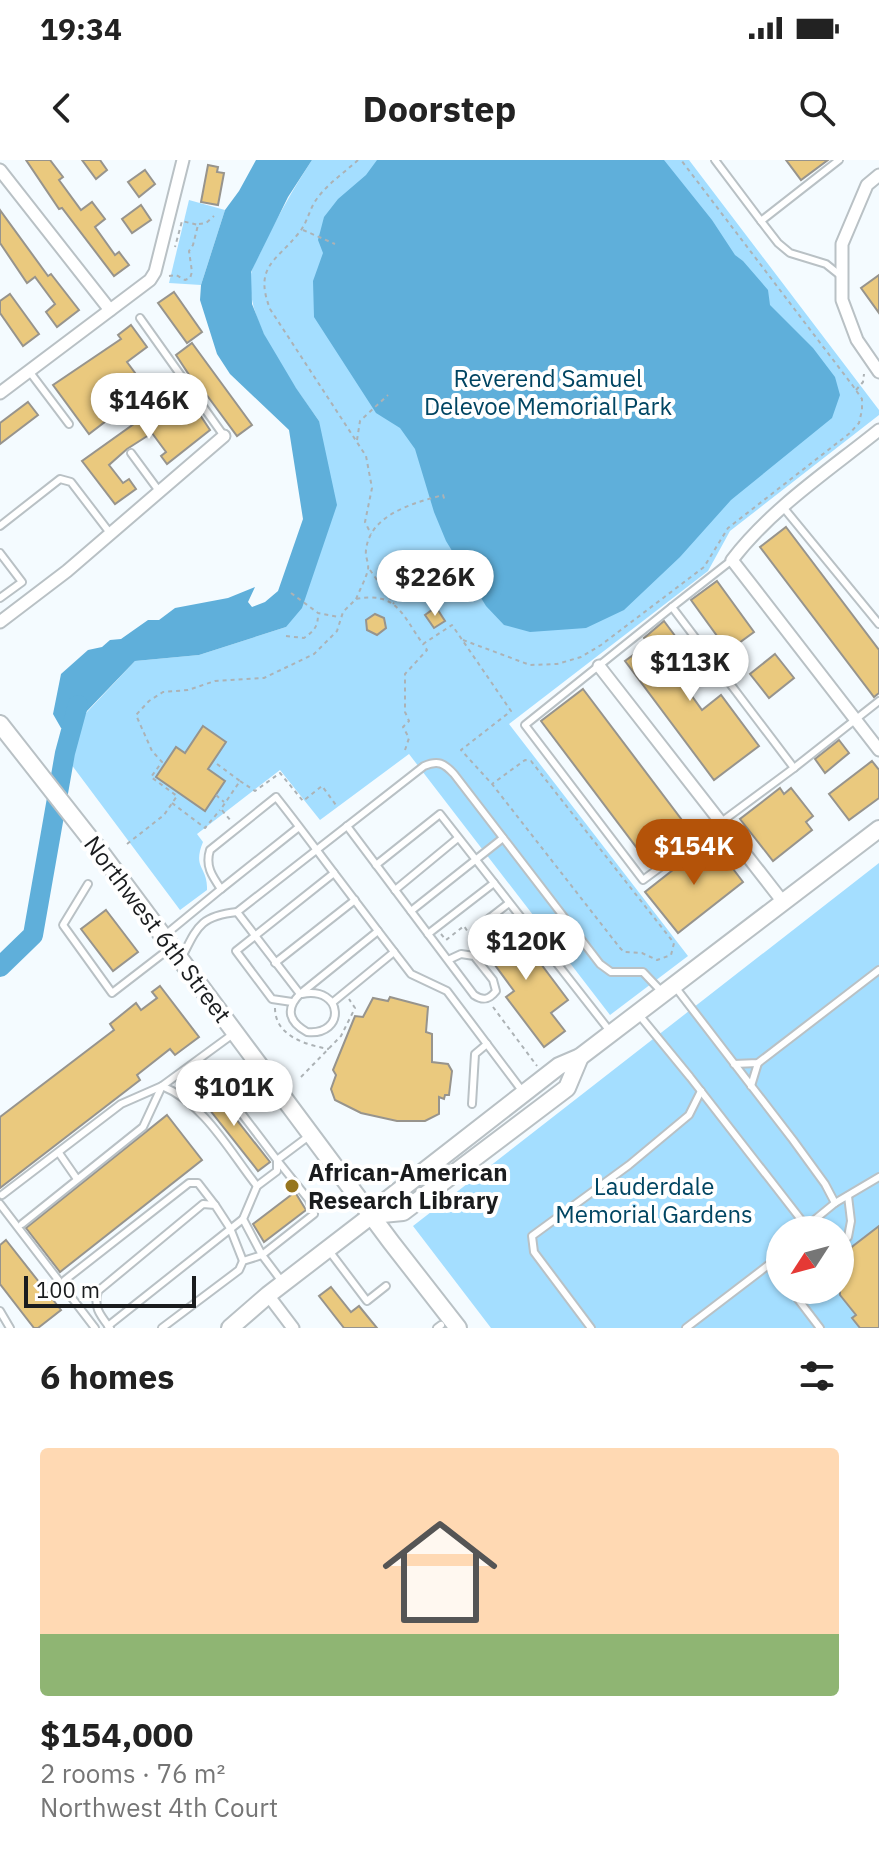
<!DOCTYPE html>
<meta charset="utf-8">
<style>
body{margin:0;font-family:"IBM Plex Sans",sans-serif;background:#f6f6f6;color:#222;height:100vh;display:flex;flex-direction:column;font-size:30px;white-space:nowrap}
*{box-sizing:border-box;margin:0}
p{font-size:26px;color:#767676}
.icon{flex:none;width:44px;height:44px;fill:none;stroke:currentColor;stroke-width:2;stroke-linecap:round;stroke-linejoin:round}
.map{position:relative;height:1168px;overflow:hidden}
.drawer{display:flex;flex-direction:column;background:#fff;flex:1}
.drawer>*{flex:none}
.needle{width:52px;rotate:234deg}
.buttons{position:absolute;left:766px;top:1056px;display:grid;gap:16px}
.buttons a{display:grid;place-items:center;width:88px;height:88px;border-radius:50%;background:#fff;box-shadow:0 2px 6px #0004;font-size:40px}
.scale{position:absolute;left:24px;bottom:20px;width:172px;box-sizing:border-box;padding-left:8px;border:4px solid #1a1c1e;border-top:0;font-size:22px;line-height:28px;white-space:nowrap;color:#1a1c1e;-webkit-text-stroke:6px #fff;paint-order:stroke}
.price{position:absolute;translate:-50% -68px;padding:0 18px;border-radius:28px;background:#fff;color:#222;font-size:26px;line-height:52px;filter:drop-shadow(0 2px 4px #0008)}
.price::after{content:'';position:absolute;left:50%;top:48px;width:24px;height:18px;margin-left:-12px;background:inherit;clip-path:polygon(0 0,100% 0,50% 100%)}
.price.active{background:#b45309;color:#fff}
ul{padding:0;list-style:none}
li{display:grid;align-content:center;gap:16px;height:424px;padding:0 40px}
li span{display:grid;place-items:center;height:248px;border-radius:8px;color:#555}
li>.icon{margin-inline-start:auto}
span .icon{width:144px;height:144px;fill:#fffc;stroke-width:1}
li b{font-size:34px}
h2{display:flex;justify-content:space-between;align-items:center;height:96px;padding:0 40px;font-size:34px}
.status{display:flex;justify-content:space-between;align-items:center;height:56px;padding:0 40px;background:#fff;direction:ltr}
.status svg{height:22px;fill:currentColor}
header{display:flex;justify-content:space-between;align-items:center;height:104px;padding:0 40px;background:#fff;font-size:36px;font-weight:700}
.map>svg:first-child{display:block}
</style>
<div class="status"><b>19:34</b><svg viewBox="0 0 49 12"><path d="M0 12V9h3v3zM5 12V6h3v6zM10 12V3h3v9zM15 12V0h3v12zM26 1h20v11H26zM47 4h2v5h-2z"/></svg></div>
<header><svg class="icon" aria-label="back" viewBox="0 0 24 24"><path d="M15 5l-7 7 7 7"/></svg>Doorstep<svg class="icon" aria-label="search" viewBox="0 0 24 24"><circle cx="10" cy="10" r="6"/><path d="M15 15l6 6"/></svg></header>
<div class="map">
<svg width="879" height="1168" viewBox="0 0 879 1168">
<rect width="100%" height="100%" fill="#f4fbff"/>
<g fill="#a4deff" fill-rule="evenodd">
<path d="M312,0H689L879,250V255L730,371L708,411L509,564L688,796L610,855L409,594L320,660L280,610L197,674L203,682C192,709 208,706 207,730L180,750L68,600L86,553L135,501L199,495L286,467L319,261C293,224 244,161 251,114C252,106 258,98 261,91C276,59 293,29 312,0Z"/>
<polygon points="189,40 225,50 201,125 169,123"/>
<path d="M879,703V1168H491L413,1066ZM780,1070H840V1130H780Z"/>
</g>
<g fill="#5fafda">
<polygon points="256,0 312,0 288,37 251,112 252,144 264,174 296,228 319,261 337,345 302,448 286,467 199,495 135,501 86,552 79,570 61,568 53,554 61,514 88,490 102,487 110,480 121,479 148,460 159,460 175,448 228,438 255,427 248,442 252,447 265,442 278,431 303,359 289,270 230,214 217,194 200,140 201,125 225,50 239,31"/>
<polygon points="377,0 664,0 712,60 735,95 743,101 768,130 770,145 813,188 835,217 840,235 832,258 731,340 680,397 624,450 586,468 530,472 504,465 486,446 446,381 434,352 415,289 400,268 376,253 314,157 313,121 323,93 318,80 324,57 338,39 366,15"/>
</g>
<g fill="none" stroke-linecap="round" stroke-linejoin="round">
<polyline stroke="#5fafda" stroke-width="20" points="0,807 33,775 65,593 78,545"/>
</g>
<g fill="#eac97e" stroke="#97948d" stroke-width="2">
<polygon points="26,0 50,0 63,17 59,20 81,50 92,42 105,59 95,67 115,95 119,92 129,105 114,116 62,48 59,49"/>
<polygon points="82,0 100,0 107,10 96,19"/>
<polygon points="786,0 828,0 801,20"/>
<polygon points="208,5 218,7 217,12 224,13 218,45 201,42"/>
<polygon points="145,10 155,24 139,37 128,22"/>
<polygon points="141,45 151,60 132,73 122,59"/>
<polygon points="0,50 48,116 51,114 79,150 57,167 46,152 55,144 35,117 27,123 0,83"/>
<polygon points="879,115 879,153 861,128"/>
<polygon points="174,132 202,172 187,183 158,143"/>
<polygon points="10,134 39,174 23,186 0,153 0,141"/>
<polygon points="131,165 147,187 127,202 141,221 98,251 106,261 89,274 53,225 121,179 118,175"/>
<polygon points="192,183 252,265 237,276 206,234 203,236 176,195"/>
<polygon points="183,229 210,270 167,304 161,296 166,292 152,273 127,289 109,305 123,323 129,319 136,329 115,344 82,301"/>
<polygon points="28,242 38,255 0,284 0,263"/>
<polygon points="786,367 879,490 879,533 874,537 760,387"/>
<polygon points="717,421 754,472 728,491 691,440"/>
<polygon points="436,447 445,461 434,468 425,455"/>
<polygon points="375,454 384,458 386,468 377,475 367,470 366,460"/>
<polygon points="664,461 702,512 684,525 702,550 721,535 759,586 714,620 625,501 648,484 644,478"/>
<polygon points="775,494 794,518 769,538 750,514"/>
<polygon points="583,529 691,672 649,704 541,561"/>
<polygon points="203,566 226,582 208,609 225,621 205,651 156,617 176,587 185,593"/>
<polygon points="839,580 849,593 825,613 815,599"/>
<polygon points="872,601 879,610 879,638 849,660 829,634"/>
<polygon points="780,628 784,634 791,628 813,656 806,662 812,670 773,701 740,659"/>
<polygon points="711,680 743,722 678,773 645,732"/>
<polygon points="106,750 138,792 113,811 81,769"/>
<polygon points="508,760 568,840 551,853 565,871 544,887 506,837 514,831 478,782"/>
<polygon points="160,826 199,877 175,895 170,889 137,915 140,920 0,1028 0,957 114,870 110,864 136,843 141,850 157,838 152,832"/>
<polygon points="390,837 428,847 426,872 432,874 432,902 448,904 452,911 449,935 445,935 444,939 439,937 439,954 425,961 397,961 361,953 335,940 331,929 336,915 333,910 355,856 363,857 373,838 388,841"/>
<polygon points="210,926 270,1002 258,1011 198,935"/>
<polygon points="167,955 202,1000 60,1112 26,1068"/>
<polygon points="295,1032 306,1050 264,1082 253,1064"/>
<polygon points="879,1066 879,1168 860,1168 852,1158 856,1155 840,1135 840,1096"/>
<polygon points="6,1080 61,1150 38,1168 34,1168 0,1124 0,1085"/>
<polygon points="331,1127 351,1152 359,1146 377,1168 344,1168 319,1136"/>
</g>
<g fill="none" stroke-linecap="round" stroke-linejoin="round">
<g stroke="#b9c1c5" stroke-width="10">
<g id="lane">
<polyline points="715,0 761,61 839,0"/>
<polyline points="761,61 778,83 790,93 826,104 841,116"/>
<polyline points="140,158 224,276"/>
<polyline points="29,211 69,264"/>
<polyline points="131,293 159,331"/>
<polyline points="783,347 879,464"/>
<polyline points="0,366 60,319 71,322 110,373"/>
<polyline points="0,393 22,422 0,438"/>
<polygon points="672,447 794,608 643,720 525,565"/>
<polyline points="672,447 732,400"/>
<polyline points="794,608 879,541"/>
<path d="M347,666L474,835C483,841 489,840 496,831L493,820L474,796L461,794L448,800"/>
<path d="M299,667L221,729C212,716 205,706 210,690L276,637C296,662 315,688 334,713"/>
<polyline points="376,705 440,654 609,870"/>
<polyline points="88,724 63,765 112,833 169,789"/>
<polyline points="395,730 458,678"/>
<polyline points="411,751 503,678"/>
<path d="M237,752L300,834C285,849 289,862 307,872C346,876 344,826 302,834"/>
<polyline points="482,764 509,743"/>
<polyline points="378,771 411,814 447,831 523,932"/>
<polyline points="428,774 494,723"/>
<polyline points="165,775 221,729"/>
<path d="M181,799C197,768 199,756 237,752L424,606C438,600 444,603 454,614L600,804L611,812H643L661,831"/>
<polyline points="275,803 355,740"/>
<polyline points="676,828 793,980 825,1024 835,1043"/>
<polyline points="292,842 272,839 236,791 334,713 378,771 300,834"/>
<polyline points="333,842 394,792"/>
<polyline points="640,856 690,917 806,1066"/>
<polyline points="734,904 758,903 879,810"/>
<polyline points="210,912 277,1000 309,976"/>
<polyline points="751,926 758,903"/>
<polyline points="472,944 475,894 487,884"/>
<polyline points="59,993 77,1019"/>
<polyline points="277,1000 277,1011 257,1026 243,1059 262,1095 283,1123"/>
<path d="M2,1035L121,944L162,926C204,943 230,992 257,1026"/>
<polyline points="0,1044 95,1168"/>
<polyline points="22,1064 143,967 162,926 233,874"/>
<polyline points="802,1070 835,1043 879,1017"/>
<polyline points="840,1081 848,1077 851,1061 848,1036"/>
<polyline points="330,1092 367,1141 386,1126"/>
<polyline points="780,1093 771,1103 780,1115"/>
<polyline points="65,1120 189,1023 198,1023 215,1045"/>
<polyline points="791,1130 820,1168"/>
<polyline points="0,1151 10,1168"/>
<polyline points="108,1166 243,1059"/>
<path d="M110,1168C100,1155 93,1147 98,1131L203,1044L215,1045L230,1068L243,1101"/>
<polyline points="162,1168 239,1110 243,1101 262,1095 314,1054 309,1040 277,1000"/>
<polyline points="437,1168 441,1165"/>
<polyline points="591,1168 534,1092 532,1076 629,1005 689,955 701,931"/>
<polyline points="686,1168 771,1103"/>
</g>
</g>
<g stroke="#b9c1c5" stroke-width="15">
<g id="street">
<polyline points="0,10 110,150"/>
<polyline points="879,15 867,25 842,84 842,140 857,180 879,212"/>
<polyline points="0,233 150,120 155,112 183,0"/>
<path d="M879,270C828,311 772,348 732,400L879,590"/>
<polyline points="0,462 67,411 224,276"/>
<polyline points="599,506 783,742"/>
<polyline points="268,1135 293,1168"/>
</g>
</g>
<g stroke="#b9c1c5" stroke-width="20">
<g id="secondary">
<polyline points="0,564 99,690 391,1082 458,1168"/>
<polyline points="372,1055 403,1052 567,928 580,897"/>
<polyline points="230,1168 268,1135 372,1055 387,1040 559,906 580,897 879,669"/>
</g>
</g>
<g stroke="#acb2b5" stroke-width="2" stroke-dasharray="4 4" stroke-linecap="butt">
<path d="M358,0C344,13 327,24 316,40C309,50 307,64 298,74C275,102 254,107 270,149L366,296L372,328L365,362L371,374"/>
<polyline points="199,64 206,63 214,56"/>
<polyline points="303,70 335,84"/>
<polyline points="169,116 176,115 185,120 190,118 192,112 189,91 193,85 198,65 182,61 175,87"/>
<polyline points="856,230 863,222 864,214"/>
<polyline points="357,280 360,261 388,235"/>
<polyline points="370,410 394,444"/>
<polyline points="291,433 318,453 339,457"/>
<path d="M356,439C360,429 366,419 368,409C369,403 365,397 366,390C370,354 414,343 443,335L445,341"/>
<path d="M286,476L304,478C314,471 318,467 318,454"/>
<polyline points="463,480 530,505 557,504 581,497 601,485 704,407 728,368 850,273 859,263 862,250 862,239 853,226 681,0"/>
<polyline points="405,590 409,578 403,567 409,561 405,552 405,514 427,490 423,484"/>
<polyline points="217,604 240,621 221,649 231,661"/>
<polyline points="240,621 255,631 280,613 303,641 322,626 336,645"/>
<polyline points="216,635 224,642"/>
<polyline points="172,643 205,668 220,650"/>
<path d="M127,684L164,655L177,636L151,617L162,602L152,591L136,555L149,541L163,532L188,530L215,521L264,518L314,494L337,471L343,452L356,439C397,431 402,455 423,484L452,465L511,551L461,590L492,624L620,788L624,792L642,793L657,800L671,795L674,783L531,601L525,600L492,624"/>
<polyline points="441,774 446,780 464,766 479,789"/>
<polyline points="493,847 537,906"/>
<path d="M275,848C275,876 306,885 329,889"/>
<polyline points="301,917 341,876 355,848 349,839"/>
</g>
<use href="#lane" stroke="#fff" stroke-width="6"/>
<use href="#street" stroke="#fff" stroke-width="11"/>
<use href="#secondary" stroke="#fff" stroke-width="16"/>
</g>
<circle fill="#96751e" stroke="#fff" stroke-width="3" cx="292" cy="1026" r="8"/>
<g text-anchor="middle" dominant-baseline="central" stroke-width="8" stroke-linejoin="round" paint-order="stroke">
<g font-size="24" fill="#004562" stroke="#fff">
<text x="548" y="218">Reverend Samuel<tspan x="548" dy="28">Delevoe Memorial Park</tspan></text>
<text x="654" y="1026">Lauderdale<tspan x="654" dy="28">Memorial Gardens</tspan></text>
</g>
<g font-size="24" fill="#1a1c1e" stroke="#fff">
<text transform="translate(158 769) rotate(53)">Northwest 6th Street</text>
</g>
<g font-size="24" font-weight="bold" fill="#1a1c1e" stroke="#fff" text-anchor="start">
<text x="308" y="1012">African-American<tspan x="308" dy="28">Research Library</tspan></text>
</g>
</g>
</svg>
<div class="buttons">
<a><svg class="needle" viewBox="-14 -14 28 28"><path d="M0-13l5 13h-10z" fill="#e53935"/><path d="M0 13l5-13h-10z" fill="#767676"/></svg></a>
</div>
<div class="scale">100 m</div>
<b class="price" style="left:149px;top:281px">$146K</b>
<b class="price" style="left:435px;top:458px">$226K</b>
<b class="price" style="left:690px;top:543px">$113K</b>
<b class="price active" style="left:694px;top:727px">$154K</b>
<b class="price" style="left:526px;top:822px">$120K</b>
<b class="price" style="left:234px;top:968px">$101K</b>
</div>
<section class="drawer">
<h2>6 homes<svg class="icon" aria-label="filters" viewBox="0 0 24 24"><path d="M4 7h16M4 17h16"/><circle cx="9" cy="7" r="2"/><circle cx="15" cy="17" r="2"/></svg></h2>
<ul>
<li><span style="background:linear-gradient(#ffd9b3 75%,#8fb573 0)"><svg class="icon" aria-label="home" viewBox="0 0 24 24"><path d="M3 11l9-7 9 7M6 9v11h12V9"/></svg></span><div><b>$154,000</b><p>2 rooms · 76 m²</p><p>Northwest 4th Court</p></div></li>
</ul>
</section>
